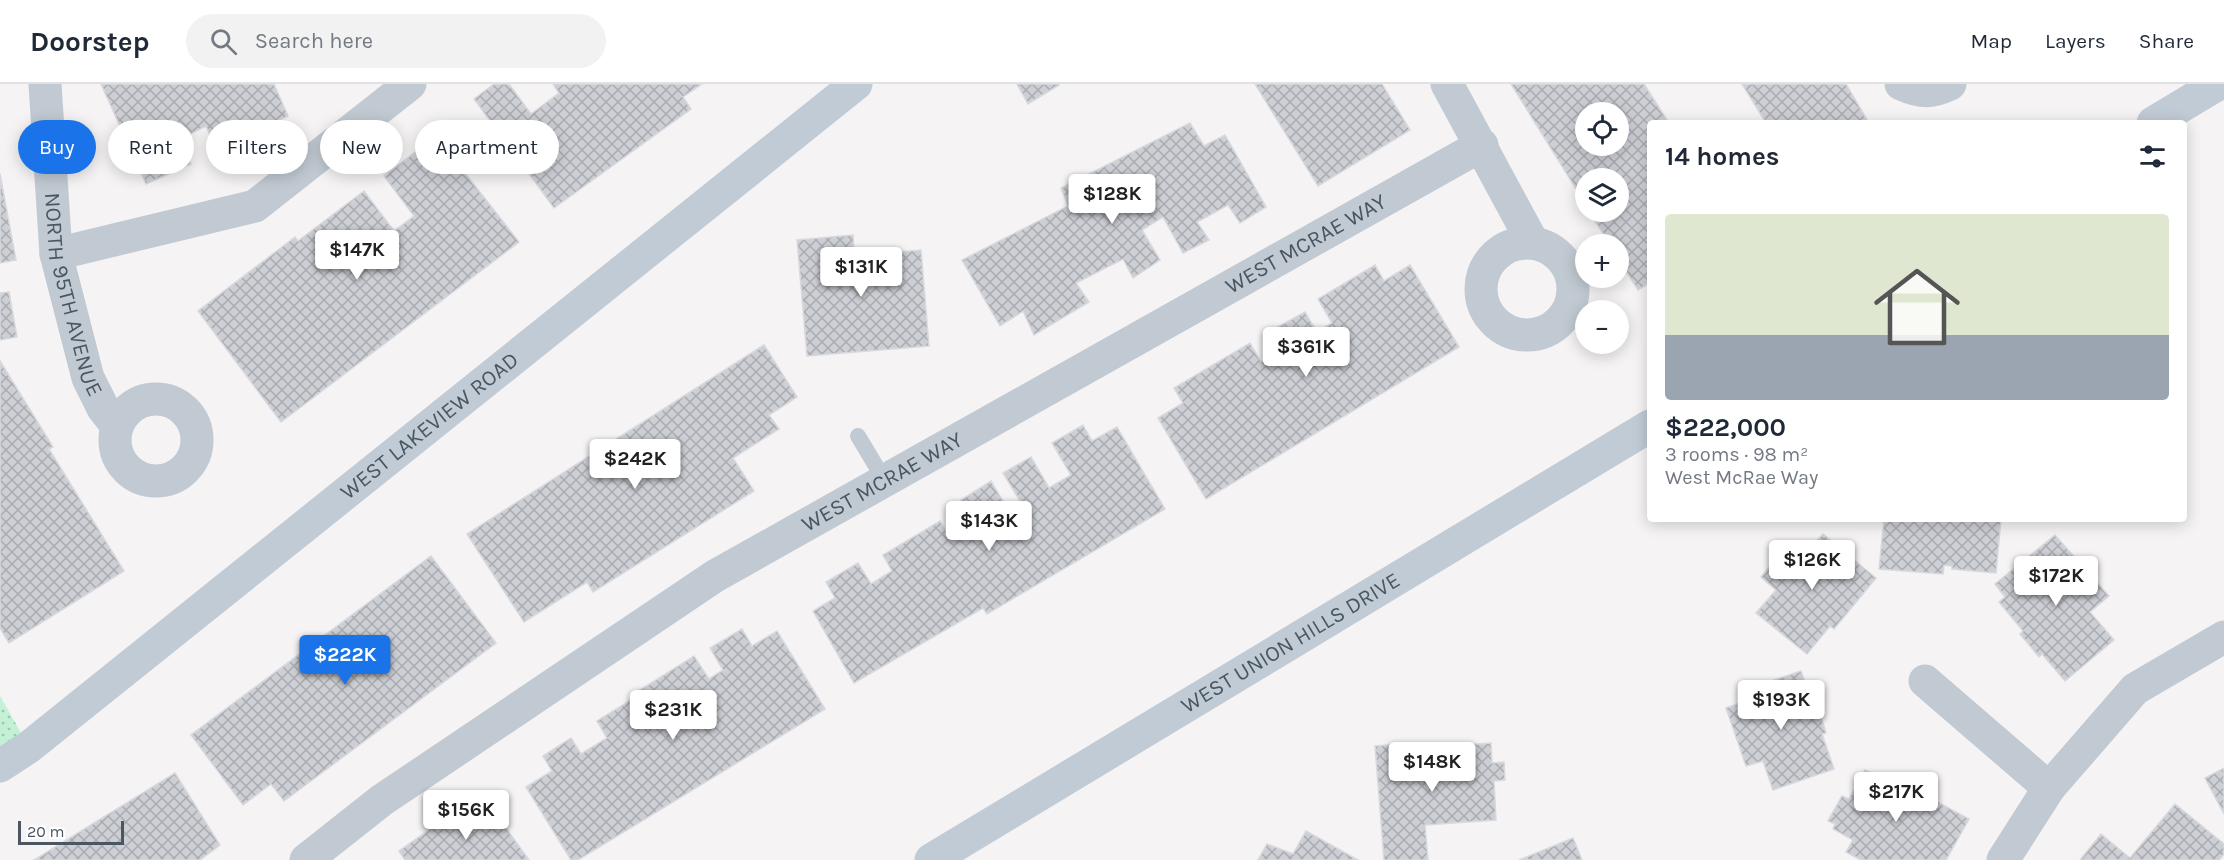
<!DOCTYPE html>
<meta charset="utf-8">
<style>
body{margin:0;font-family:Karla,sans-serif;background:#f2f2f3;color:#1f2937;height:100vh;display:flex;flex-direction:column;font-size:22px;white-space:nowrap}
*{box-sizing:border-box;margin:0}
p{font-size:20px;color:#747a83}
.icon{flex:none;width:33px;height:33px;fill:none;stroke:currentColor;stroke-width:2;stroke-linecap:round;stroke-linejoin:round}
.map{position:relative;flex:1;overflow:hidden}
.details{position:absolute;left:1647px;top:36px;width:540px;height:402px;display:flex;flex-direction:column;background:#fff;border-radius:6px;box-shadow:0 3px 15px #0003}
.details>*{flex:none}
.top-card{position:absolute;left:18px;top:36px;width:570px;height:54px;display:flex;gap:12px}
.fabs{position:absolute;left:1575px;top:18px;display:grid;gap:12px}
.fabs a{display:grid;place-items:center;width:54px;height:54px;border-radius:50%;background:#fff;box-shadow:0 3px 15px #0003;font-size:30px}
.scale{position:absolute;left:18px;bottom:15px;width:106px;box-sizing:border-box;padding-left:6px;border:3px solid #4a5661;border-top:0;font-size:16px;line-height:21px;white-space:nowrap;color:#4a5661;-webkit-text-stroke:4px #fff;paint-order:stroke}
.price{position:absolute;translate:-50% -51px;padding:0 14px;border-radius:6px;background:#fff;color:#222;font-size:20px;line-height:39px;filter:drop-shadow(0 2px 3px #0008)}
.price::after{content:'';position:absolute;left:50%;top:36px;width:18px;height:14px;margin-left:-9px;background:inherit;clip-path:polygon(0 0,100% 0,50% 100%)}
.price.active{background:#1a73e8;color:#fff}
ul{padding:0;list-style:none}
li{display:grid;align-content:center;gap:12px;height:318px;padding:0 18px}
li+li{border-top:2px solid #e0e1e3}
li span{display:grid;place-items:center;height:186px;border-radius:6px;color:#555}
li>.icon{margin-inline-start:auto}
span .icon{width:108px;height:108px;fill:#fffc;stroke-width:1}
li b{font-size:26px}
h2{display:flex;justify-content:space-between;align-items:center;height:72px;padding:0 18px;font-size:26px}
.pill{padding:0 21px;border-radius:27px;background:#fff;box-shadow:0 3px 15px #0003;font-size:21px;line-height:54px}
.pill.active{background:#1a73e8;color:#fff}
header{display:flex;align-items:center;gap:36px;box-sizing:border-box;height:84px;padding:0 30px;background:#fff;border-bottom:2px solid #e0e1e3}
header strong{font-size:28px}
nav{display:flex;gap:33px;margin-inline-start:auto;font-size:21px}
.search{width:420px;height:54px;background:#f2f2f3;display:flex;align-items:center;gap:15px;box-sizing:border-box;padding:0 21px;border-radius:33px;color:#747a83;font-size:22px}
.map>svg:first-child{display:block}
</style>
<header>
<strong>Doorstep</strong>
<div class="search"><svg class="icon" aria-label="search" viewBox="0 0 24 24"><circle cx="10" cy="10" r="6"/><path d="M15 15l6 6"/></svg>Search here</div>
<nav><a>Map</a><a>Layers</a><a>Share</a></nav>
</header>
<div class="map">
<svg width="2224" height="776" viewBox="0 0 2224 776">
<defs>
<pattern id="grass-dots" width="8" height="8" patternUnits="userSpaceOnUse" patternTransform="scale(1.5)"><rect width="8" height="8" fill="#c3f1d5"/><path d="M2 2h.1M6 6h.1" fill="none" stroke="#a0c6b0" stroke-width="1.8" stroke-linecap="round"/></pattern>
<pattern id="building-cross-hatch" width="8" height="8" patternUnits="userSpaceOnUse" patternTransform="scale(1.5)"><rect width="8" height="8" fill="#cdcfd5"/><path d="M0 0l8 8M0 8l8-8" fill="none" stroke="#a8abb0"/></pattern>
</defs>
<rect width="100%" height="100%" fill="#f5f3f3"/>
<polygon fill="url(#grass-dots)" points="0,612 29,663 0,682"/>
<g fill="url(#building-cross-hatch)" stroke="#d7d9de" stroke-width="1.5" fill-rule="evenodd">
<polygon points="101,0 274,0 288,32 216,64 206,42 180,55 191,80 146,100"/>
<polygon points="494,0 509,0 531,30 559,9 553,0 702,0 683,13 691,25 554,124 474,15"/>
<polygon points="1017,0 1058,0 1059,1 1028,20"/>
<polygon points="1255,0 1382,0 1410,46 1318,102"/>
<path d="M1511,0H1644L1669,39H1650V199L1638,206L1618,175V160H1610L1589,128H1618V94H1586V121ZM1586,28H1618V62H1586Z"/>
<polygon points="1742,0 1846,0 1869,39 1766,39"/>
<polygon points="1190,39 1204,62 1225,51 1266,123 1240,139 1228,121 1197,138 1209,156 1183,169 1163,133 1142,146 1160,176 1133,194 1123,175 1076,199 1089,218 1034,251 1023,227 1000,242 962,176 1068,122 1061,104"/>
<polygon points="436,52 519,158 281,338 198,227 295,153 298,157 364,107 394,147 414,132 384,92"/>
<polygon points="0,90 16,176 0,179"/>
<polygon points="853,151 854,172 921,166 929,262 807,272 797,156"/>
<polygon points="1375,181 1384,197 1410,181 1459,263 1206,415 1158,334 1183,319 1174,304 1250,259 1261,278 1285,264 1274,245 1305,228 1317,248 1332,239 1318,215"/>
<polygon points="9,208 17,253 0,256 0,209"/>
<polygon points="764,261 797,313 769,331 779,345 733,374 754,407 593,508 587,498 524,538 467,450"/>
<polygon points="0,277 53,363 49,365 124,487 9,559 0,544"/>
<polygon points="1083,341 1092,357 1117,343 1165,425 987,530 983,524 854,599 813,527 835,514 826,498 858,479 871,500 892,487 883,471 940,437 950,454 975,440 961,416 991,397 1007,424 1020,417 1003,389 1031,373 1049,404 1071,391 1052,359"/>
<polygon points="1884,435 2001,435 1996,489 1952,485 1952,482 1944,481 1943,490 1879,485"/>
<polygon points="1823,450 1876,494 1834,545 1830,542 1807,570 1756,529 1776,506 1761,493 1789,459 1804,471"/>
<polygon points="2055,451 2109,512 2090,528 2114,556 2065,597 2042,570 2039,573 2020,550 2023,547 1999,518 2005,513 1995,500"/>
<polygon points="431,472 496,559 284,717 271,700 243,721 191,651"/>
<polygon points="742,545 752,562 777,547 825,625 578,776 571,776 526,703 552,687 543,672 571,654 581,670 607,654 597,637 634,614 632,611 694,572 709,595 723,586 710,564"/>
<polygon points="1801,587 1813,621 1817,620 1826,649 1822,650 1834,685 1773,706 1763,677 1746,682 1726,624 1743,618 1739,608"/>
<polygon points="1491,659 1492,679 1504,678 1505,696 1494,697 1496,736 1425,741 1428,776 1384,776 1375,662 1402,660 1410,665"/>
<polygon points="2224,684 2224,730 2205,694"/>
<polygon points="1865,686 1898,704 1901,698 1969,735 1946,776 1861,776 1846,768 1853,756 1833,745 1835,740 1828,737 1842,712 1849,715"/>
<polygon points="175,689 220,761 200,776 34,776"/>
<polygon points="2175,720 2224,760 2224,770 2219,776 2080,776 2101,750 2130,774"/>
<polygon points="491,723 529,776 405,776 399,767 453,729 463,743"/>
<polygon points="1306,747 1358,776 1258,776 1267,760 1293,770"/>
<polygon points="1573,754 1582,776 1519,776"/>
</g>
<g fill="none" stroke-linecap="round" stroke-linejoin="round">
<polyline stroke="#c1cad2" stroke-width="16" points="858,352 885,397"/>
<g stroke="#c1cad2" stroke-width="33">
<path id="s1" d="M45,0L56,170L88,294L103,324L117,342"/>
<polyline points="1447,0 1533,159"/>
<path d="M1901,0C1921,9 1931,9 1950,0"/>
<circle cx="1527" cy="205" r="46"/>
<polyline points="56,170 255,122 410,0"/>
<circle cx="156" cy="356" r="41"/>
<polyline points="1925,597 2049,704"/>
<path id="s2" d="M306,776L382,716L715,492L1482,61"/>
<polyline points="2003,776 2049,704 2135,605 2224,553"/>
</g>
<g stroke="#c1cbd6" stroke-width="33">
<polyline points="2153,39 2218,0"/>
<path id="s3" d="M0,682L29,663L856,0"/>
<path id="s4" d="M931,776L1650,342"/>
</g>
</g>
<g text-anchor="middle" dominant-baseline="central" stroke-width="4.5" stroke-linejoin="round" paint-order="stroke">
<g font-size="22" fill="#4a5661" stroke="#fff">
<text stroke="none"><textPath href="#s2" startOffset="1176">WEST MCRAE WAY</textPath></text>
<text stroke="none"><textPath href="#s1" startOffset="213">NORTH 95TH AVENUE</textPath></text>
<text stroke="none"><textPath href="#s3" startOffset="548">WEST LAKEVIEW ROAD</textPath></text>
<text stroke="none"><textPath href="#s2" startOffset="690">WEST MCRAE WAY</textPath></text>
<text stroke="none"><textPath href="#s4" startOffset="420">WEST UNION HILLS DRIVE</textPath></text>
</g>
</g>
</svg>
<div class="fabs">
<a><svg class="icon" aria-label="locate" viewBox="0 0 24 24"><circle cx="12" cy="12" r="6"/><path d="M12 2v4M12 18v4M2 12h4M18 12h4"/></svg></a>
<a><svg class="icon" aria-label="layers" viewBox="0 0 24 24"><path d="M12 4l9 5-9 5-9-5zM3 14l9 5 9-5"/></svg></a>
<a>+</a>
<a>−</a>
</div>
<div class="scale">20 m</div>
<b class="price" style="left:1112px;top:141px">$128K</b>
<b class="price" style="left:357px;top:197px">$147K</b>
<b class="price" style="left:861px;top:214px">$131K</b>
<b class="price" style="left:1306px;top:294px">$361K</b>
<b class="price" style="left:635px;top:406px">$242K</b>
<b class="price" style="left:989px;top:468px">$143K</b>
<b class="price" style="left:1812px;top:507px">$126K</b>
<b class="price" style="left:2056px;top:523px">$172K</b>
<b class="price active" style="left:345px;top:602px">$222K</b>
<b class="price" style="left:1781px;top:647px">$193K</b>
<b class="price" style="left:673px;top:657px">$231K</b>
<b class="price" style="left:1432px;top:709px">$148K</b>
<b class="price" style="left:1896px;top:739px">$217K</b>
<b class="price" style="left:466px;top:757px">$156K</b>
<div class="top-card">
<a class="pill active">Buy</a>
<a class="pill">Rent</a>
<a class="pill">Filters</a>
<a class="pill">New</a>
<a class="pill">Apartment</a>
</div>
<section class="details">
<h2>14 homes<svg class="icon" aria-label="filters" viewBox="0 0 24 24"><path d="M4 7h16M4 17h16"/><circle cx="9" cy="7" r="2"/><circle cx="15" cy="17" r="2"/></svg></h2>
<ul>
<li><span style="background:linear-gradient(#dfe7d0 65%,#9aa5b1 0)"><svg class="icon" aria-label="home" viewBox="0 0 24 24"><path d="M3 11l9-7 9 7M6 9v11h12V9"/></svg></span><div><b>$222,000</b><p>3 rooms · 98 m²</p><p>West McRae Way</p></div></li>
</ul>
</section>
</div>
